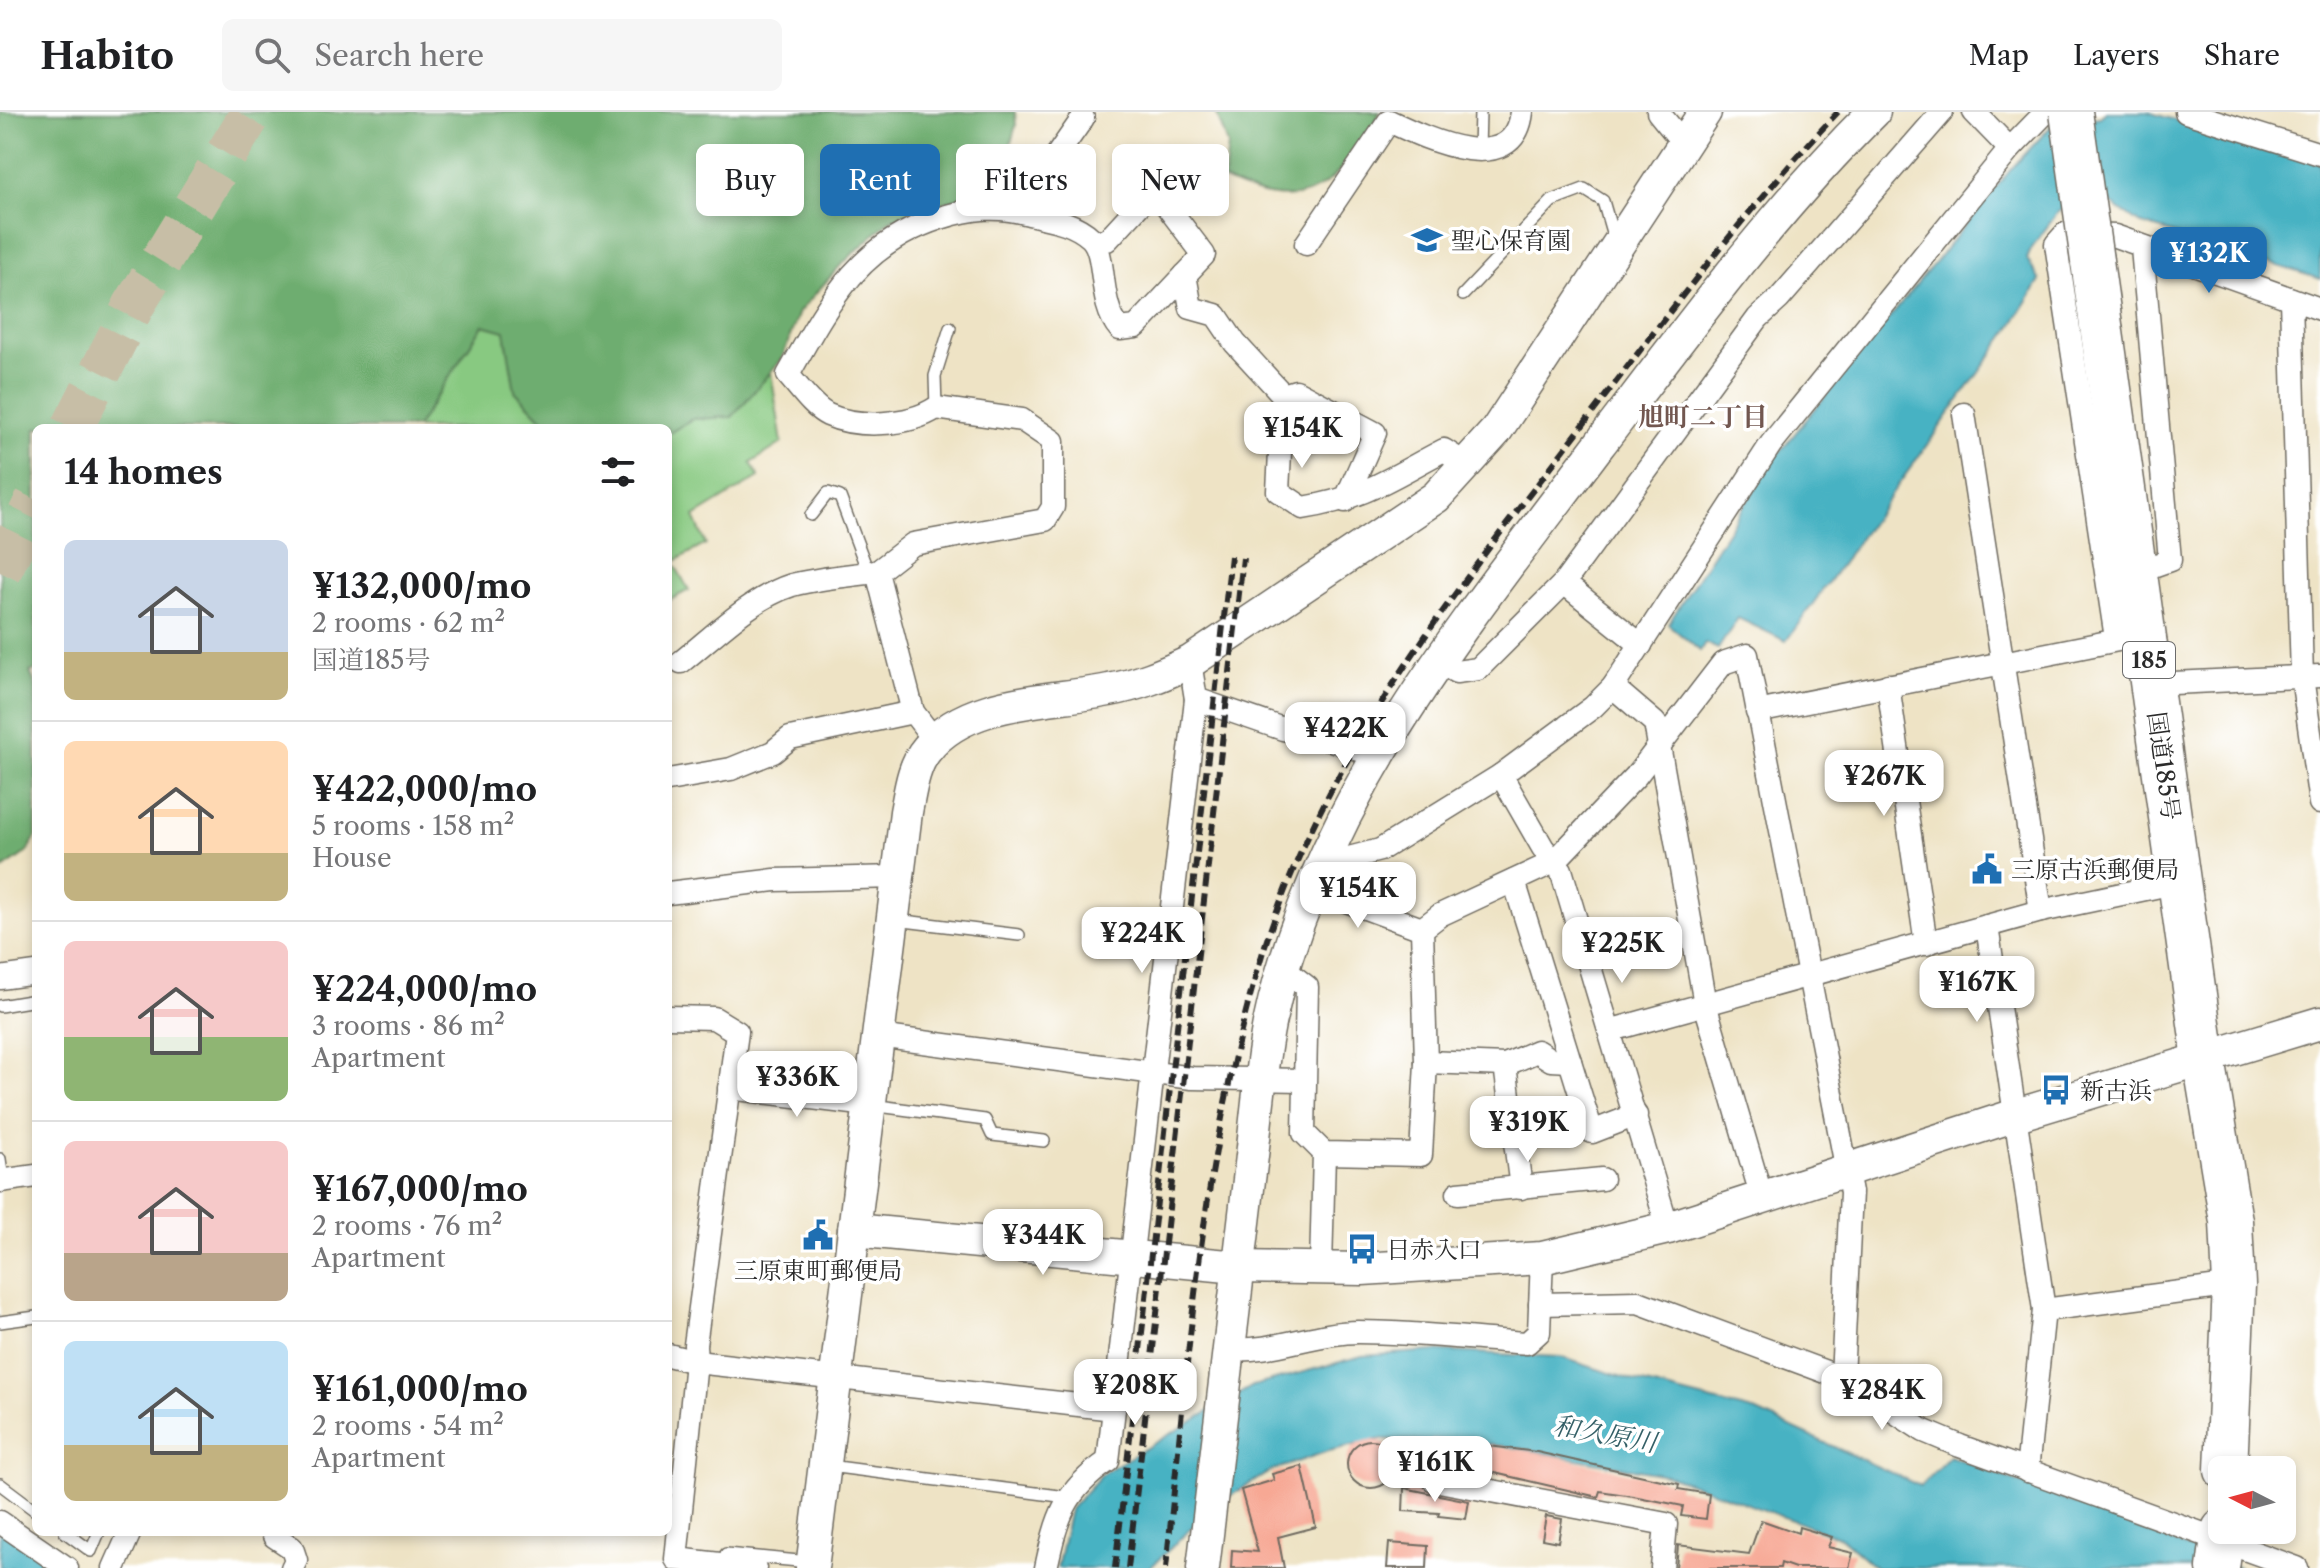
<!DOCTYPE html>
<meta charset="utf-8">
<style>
body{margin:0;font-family:"Libre Caslon Text","Noto Serif JP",serif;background:#f6f6f6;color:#202124;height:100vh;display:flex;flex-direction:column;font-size:30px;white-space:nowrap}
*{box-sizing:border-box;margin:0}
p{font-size:26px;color:#757577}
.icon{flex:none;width:44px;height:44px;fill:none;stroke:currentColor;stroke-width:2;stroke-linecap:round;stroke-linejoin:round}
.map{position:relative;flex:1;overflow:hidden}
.details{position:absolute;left:32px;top:312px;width:640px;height:1112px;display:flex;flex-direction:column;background:#fff;border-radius:12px;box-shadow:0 4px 12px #0003}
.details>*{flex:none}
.top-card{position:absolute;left:696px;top:32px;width:760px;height:72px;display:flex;gap:16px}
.needle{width:52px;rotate:276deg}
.controls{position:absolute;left:2208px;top:1344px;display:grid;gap:16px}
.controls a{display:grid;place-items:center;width:88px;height:88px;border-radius:12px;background:#fff;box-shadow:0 4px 12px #0003;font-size:40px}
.price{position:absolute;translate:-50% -68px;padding:0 18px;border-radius:16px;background:#fff;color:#222;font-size:26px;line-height:52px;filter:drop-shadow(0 2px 4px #0008)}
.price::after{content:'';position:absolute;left:50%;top:48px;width:24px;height:18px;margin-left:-12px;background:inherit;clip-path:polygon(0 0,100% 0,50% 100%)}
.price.on{background:#1f6fb2;color:#fff}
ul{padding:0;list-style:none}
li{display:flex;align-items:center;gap:24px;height:200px;padding:0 32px}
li+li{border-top:2px solid #e0e0e0}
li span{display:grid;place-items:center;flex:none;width:224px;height:160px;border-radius:12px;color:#555}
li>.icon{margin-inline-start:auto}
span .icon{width:96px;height:96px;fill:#fffc;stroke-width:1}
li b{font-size:34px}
h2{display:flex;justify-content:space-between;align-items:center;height:96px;padding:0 32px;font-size:34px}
.pill{padding:0 28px;border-radius:12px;background:#fff;box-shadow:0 4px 12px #0003;font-size:28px;line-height:72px}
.pill.on{background:#1f6fb2;color:#fff}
header{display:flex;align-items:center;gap:48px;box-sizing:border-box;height:112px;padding:0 40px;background:#fff;border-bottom:2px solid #e0e0e0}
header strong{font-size:38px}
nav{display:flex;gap:44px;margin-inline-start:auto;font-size:28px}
.search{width:560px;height:72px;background:#f6f6f6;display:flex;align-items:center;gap:20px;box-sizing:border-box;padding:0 28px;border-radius:12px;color:#757577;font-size:30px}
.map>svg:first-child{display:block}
</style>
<header>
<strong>Habito</strong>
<div class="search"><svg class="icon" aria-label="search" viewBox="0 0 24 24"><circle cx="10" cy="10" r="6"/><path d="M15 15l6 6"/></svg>Search here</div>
<nav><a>Map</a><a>Layers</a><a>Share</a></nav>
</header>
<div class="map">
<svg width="2320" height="1456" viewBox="0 0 2320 1456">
<rect width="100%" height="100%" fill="#fff"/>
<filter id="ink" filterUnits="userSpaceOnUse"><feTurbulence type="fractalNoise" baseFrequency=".0125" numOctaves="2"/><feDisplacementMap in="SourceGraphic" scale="16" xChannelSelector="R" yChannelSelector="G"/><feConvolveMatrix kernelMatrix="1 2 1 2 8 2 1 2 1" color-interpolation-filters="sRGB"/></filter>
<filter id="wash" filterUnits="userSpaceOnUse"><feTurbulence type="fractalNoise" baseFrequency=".006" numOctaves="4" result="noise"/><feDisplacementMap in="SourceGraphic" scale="32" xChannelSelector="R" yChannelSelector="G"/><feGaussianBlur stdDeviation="1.8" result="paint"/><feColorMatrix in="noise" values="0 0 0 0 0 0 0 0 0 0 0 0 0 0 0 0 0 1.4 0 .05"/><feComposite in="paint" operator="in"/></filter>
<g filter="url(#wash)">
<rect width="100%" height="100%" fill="#eee3c5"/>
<g fill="#88c981" stroke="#5a7a56" stroke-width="2">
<polygon points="483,213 505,219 515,279 551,316 416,316"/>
<polygon points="771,260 782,331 751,351 759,365 694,405 706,432 673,450 689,478 668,489 668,322 692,307 732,305"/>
</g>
<g fill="#6ead6f" stroke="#4c6c4d" stroke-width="2">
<polygon points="0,0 1015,0 1016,13 1001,67 956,87 890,108 840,154 799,200 782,247 732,305 692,307 668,322 668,316 619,316 611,310 593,316 551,316 515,279 505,219 483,213 416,316 36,316 36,558 30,560 36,574 36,725 27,740 0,759"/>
<path d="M1216,0H1380C1374,14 1366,25 1357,37C1319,93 1283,95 1224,68L1228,33Z"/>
</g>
<g fill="#46b2c3" stroke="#386e77" stroke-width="2">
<polygon points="2106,0 2148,0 2320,51 2320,167 2139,111 2106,88 2059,99 2032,135 2027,147 2040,169 2008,220 1786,529 1738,506 1718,537 1705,531 1700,539 1668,512 1774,347 2012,56 2055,10 2100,5"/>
<polygon points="1434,1239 1560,1245 1638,1270 1757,1300 1920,1374 1950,1344 2240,1456 1876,1456 1841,1426 1671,1364 1506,1334 1382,1327 1328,1339 1271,1359 1214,1394 1150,1456 1057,1456 1070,1397 1103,1361 1253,1274 1362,1244"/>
<polygon points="0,1413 75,1456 0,1456"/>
</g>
<g id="blocks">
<g fill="#f7a894">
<polygon points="1432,1327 1537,1340 1679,1372 1678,1377 1709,1382 1706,1407 1681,1404 1683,1394 1633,1384 1600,1379 1598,1385 1473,1356 1429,1352"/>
<circle cx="1371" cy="1352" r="24"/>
<polygon points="1302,1354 1316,1415 1278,1425 1284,1456 1231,1456 1232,1438 1258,1440 1241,1378 1274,1368 1272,1362"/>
<polygon points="1404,1376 1469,1389 1466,1407 1438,1404 1439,1401 1403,1399"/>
<polygon points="1546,1404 1562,1407 1558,1430 1542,1427"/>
<polygon points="1761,1408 1798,1421 1799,1415 1832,1425 1828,1435 1853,1441 1849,1456 1795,1456 1781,1451 1780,1456 1676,1456 1678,1433 1749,1442"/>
<polygon points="1389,1431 1428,1434 1427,1456 1387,1456"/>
</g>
</g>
</g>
<g filter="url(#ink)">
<use href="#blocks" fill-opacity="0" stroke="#6f6b61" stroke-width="2"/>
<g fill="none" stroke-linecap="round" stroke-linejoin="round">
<g stroke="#c7bea6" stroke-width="42" stroke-dasharray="42 21" stroke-linecap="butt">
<polyline points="72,316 134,193 252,0"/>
<polyline points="0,460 36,388"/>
</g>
<g stroke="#6f6b61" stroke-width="14">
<g id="lane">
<polyline points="1479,38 1480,0"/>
<polyline points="1463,183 1552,89 1584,77 1603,89 1614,127"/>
<polyline points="936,296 935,264 950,216"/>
<polyline points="811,403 828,381 840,385 865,452 874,458"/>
<polyline points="896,808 1019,823"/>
<polyline points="0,894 36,888"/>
<polyline points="871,993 985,1008 992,1023 1044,1029"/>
<polyline points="0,1047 3,1068"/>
<polyline points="0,1210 36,1205"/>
<polyline points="829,1354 1067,1385"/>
<polyline points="0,1372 36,1399"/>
<polyline points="65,1420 91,1439 99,1420"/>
<polyline points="726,1442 809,1450"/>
</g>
</g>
<g stroke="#6f6b61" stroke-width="25">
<g id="street">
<polyline points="1658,0 1684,32"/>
<polyline points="1974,0 2010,37"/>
<polyline points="2186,0 2320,42"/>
<polyline points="984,94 1041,66 1083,6"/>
<path d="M1306,132L1389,9C1425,26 1514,69 1522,0"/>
<polyline points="1185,163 1191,196 1216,203 1235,231 1283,283"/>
<polyline points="2291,187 2302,565 2320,691"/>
<polyline points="1964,302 2041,799"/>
<path d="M1345,389L1375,321L1296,279L1283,283L1278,379L1303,396C1365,386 1390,366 1444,338L1466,352"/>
<polyline points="2136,460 2170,448 2142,136"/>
<polyline points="1564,471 1641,533"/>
<polyline points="2116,526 2056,132 2065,122 2115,124 2320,197"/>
<path d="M681,550C714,524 751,486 792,473C819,466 850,463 877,460"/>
<polyline points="1190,550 1196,587 1283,617 1328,627 1377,644"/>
<polyline points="1438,550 1456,560 1478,557 1564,471 1758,206 1779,187 1942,0"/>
<polyline points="2153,572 2320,564"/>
<polyline points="1888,573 1926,832"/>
<polyline points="1613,575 1655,611 1705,892 1762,1086"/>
<polyline points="1757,600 2128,526"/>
<path d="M935,629L913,600L877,460L913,432L1045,408L1053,395V329L1022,308L936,296C909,314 857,316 828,303C813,296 799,275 788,263C828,192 857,133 940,106C972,96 997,93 1029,102C1051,107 1074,110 1091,126C1108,143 1097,192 1120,217L1136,215L1204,143L1154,77L1107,128L1094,129"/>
<polyline points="1501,663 1543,736 1561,758 1668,1116"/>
<polyline points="668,668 731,657 773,640 790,626 913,600"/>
<polyline points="1326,745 1341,748 1380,738 1501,663 1593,595 1613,575 1771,332 2010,37 2046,0"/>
<polyline points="1514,769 1592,1020 1636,1003"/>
<polyline points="1311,776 1422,817"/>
<polyline points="668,781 775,768 898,765"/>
<polyline points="1987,814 2044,1198 2027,1359"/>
<polyline points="1422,817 1440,803 1554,750 1636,664 1723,551 1747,543 1851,1080 1842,1266"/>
<polyline points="1285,858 1307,875 1304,1021 1324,1041 1421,1043 1426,950 1422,817"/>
<polyline points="0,866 36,861"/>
<polyline points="668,905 714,906 737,920 695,1233 696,1250 676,1447 755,1456"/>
<polyline points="1612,918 2041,799 2179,770"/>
<polyline points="878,924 1192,966 1302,968"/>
<polyline points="1426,950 1505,953 1537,939 1551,948 1570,949"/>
<polyline points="1505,953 1521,1076"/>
<polyline points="729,976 869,993"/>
<polyline points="0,1069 36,1064"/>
<polyline points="1458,1081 1602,1067"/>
<polyline points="1321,1156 1324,1041"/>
<polyline points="1540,1192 1638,1190 1842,1266 1924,1319 1960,1334 2297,1456"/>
<polyline points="2044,1198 2234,1173"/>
<path d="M1229,1237C1272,1241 1315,1220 1358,1220C1414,1220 1471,1227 1527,1231L1539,1220L1542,1146"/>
<polyline points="668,1243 696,1250 1114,1297"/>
<polyline points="1434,1368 1666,1412 1662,1456"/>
<polyline points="0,1410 67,1456"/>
<polyline points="273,1420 274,1424 292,1436 296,1448 292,1456"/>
<polyline points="114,1456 130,1420"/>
<path d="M1046,1456C1057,1405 1064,1379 1108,1349L1196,587"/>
</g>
</g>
<g stroke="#6f6b61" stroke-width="35">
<g id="secondary">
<polyline points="854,1118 1238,1155 1362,1157 1542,1146 1668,1116 2013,1004 2320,911"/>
<path d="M812,1456L906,700C910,680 913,653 927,637C967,586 1052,590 1109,578C1138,573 1164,562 1190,550L1436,385L1496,319L1705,0"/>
<path d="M1203,1456C1219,1327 1233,1197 1249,1068C1256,1017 1259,963 1269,912C1316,689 1466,510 1599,333C1686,219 1772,101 1874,0"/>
</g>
</g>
<g stroke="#6f6b61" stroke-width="45">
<g id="highway">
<polyline points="2092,149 2204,947 2231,1109 2234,1173 2226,1358"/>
<polyline points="2218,1456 2223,1418"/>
</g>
</g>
<use href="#lane" stroke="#fff" stroke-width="11"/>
<use href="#street" stroke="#fff" stroke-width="22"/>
<use href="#secondary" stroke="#fff" stroke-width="32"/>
<use href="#highway" stroke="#fff" stroke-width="42"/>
<g stroke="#2b2b2b" stroke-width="6" stroke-dasharray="12 6" stroke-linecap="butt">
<polyline points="1115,1456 1231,444"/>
<polyline points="1128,1456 1243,446"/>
<path d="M1166,1456C1188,1251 1201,1042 1262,843C1324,644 1452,483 1577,321C1661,211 1743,101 1838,0"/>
</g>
<g stroke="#6f6b61" stroke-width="45" stroke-linecap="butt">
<polyline id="highway-bridge" points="2071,0 2092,149"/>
</g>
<use href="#highway-bridge" stroke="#fff" stroke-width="42"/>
</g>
</g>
<defs>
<g id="school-bare" transform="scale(2.4)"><path d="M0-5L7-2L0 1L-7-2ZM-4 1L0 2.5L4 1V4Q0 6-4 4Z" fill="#1f6fb2" stroke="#fff" stroke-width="2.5" paint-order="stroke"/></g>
<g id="civic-bare" transform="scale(2.4)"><path d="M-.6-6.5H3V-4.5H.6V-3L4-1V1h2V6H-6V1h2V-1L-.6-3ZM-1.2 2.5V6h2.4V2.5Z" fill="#1f6fb2" stroke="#fff" stroke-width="2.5" paint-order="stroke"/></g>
<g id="bus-bare" transform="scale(2.4)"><path d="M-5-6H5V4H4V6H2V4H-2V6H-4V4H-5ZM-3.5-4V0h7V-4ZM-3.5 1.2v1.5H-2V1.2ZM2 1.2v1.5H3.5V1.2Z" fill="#1f6fb2" stroke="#fff" stroke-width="2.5" paint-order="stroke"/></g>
</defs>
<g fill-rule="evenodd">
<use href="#school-bare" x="1427" y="128"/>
<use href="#civic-bare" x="1987" y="757"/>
<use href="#bus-bare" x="2056" y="978"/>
<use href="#civic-bare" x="818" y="1123"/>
<use href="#bus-bare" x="1362" y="1137"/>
</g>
<g text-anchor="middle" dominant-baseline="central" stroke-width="7" stroke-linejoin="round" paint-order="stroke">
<rect fill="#fff" stroke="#6b6b6b" stroke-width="2" x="2123" y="530" width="52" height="36" rx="6"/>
<g font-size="22" font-weight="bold" fill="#2b2b2b">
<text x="2149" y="548">185</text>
</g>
<g font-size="24" fill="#2b2b2b" stroke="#fff" text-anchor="start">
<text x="1451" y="128">聖心保育園</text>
<text x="2011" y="757">三原古浜郵便局</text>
<text x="2080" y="978">新古浜</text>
<text x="1386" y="1137">日赤入口</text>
<text x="818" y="1158" text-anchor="middle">三原東町郵便局</text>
</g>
<g font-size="24" fill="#2b2b2b" stroke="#fff">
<text transform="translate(2164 654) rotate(82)">国道185号</text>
</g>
<g font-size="26" font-weight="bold" fill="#725750" stroke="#fff">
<text x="1703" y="305">旭町二丁目</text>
</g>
<g font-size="26" font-style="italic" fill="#366168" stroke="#fff">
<text transform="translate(1605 1322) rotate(10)">和久原川</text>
</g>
</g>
</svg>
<div class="controls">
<a><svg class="needle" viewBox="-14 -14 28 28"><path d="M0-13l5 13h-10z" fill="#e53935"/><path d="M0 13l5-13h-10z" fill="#757577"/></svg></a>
</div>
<b class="price on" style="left:2209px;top:183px">¥132K</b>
<b class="price" style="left:1302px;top:358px">¥154K</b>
<b class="price" style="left:1345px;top:658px">¥422K</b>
<b class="price" style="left:1884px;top:706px">¥267K</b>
<b class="price" style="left:1358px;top:818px">¥154K</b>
<b class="price" style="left:1142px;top:863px">¥224K</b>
<b class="price" style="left:1622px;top:873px">¥225K</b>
<b class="price" style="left:1977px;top:912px">¥167K</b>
<b class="price" style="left:797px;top:1007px">¥336K</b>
<b class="price" style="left:1528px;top:1052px">¥319K</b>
<b class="price" style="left:1043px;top:1165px">¥344K</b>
<b class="price" style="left:1135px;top:1315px">¥208K</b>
<b class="price" style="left:1882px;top:1320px">¥284K</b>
<b class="price" style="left:1435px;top:1392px">¥161K</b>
<div class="top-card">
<a class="pill">Buy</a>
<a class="pill on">Rent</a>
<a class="pill">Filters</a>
<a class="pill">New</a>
</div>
<section class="details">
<h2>14 homes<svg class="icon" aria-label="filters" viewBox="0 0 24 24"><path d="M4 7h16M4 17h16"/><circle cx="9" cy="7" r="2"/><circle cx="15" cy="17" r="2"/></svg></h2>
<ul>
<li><span style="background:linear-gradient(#c9d6e8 70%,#c2b280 0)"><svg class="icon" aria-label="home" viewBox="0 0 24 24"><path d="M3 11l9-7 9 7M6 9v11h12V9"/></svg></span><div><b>¥132,000/mo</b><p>2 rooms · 62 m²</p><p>国道185号</p></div></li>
<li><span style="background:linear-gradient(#ffd9b3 70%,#c2b280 0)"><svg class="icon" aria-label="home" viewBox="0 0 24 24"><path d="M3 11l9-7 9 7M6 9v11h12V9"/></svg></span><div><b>¥422,000/mo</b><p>5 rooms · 158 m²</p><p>House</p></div></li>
<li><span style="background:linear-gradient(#f6c9c9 60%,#8fb573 0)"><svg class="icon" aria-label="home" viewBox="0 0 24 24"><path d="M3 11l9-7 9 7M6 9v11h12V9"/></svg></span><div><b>¥224,000/mo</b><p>3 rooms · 86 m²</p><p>Apartment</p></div></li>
<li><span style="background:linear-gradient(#f6c9c9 70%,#b9a48a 0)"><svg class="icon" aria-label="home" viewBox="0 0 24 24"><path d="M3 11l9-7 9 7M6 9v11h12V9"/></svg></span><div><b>¥167,000/mo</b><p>2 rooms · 76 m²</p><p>Apartment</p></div></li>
<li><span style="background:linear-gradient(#bfe0f5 65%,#c2b280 0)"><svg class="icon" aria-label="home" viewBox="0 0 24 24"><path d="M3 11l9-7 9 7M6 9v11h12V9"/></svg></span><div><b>¥161,000/mo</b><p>2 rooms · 54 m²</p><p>Apartment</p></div></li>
</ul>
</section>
</div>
